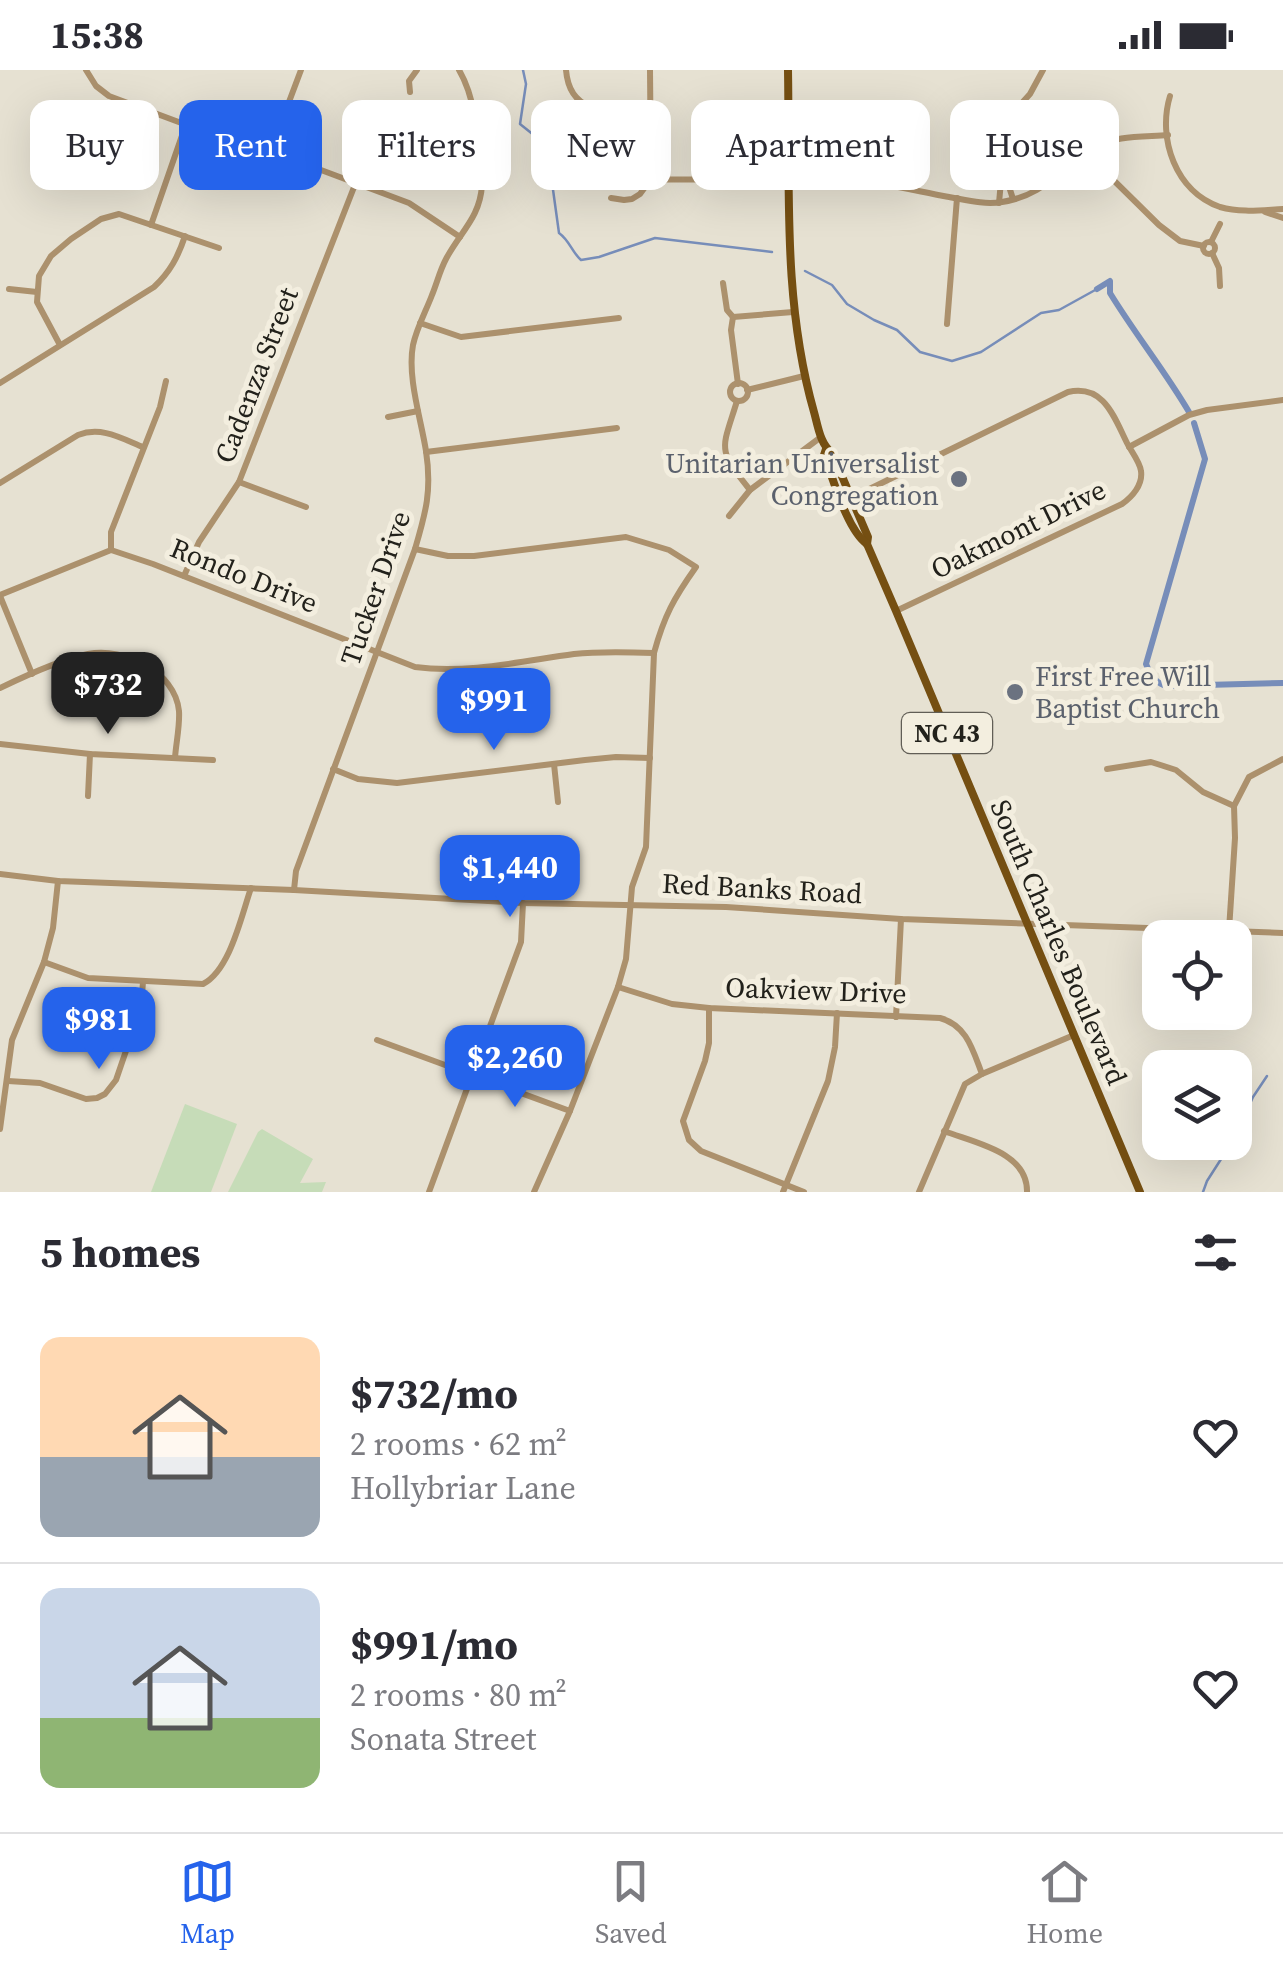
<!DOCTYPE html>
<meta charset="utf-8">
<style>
body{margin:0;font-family:"Source Serif 4",serif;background:#f7f7f7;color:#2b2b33;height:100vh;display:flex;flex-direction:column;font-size:38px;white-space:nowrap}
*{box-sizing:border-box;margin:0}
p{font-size:32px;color:#7c7c81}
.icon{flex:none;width:55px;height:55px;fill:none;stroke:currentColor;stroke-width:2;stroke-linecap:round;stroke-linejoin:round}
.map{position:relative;height:1122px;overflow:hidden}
.panel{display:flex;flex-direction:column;background:#fff;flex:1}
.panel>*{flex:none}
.hud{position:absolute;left:30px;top:30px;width:1225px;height:90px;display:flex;gap:20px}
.controls{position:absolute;left:1142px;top:850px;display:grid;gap:20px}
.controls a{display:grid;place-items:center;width:110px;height:110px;border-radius:20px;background:#fff;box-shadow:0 10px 40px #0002;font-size:50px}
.price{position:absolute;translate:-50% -85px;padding:0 22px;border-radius:20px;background:#2563eb;color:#fff;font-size:32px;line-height:65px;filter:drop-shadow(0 2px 5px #0008)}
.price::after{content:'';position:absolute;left:50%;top:60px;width:30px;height:22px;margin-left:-15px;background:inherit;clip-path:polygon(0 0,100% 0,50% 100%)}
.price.current{background:#222;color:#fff}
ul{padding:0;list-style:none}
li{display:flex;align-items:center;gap:30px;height:250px;padding:0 40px}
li+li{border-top:2px solid #e1e1e2}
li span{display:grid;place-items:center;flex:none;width:280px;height:200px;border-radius:20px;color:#555}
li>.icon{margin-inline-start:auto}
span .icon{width:120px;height:120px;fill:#fffc;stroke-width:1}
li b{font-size:42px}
h2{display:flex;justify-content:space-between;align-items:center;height:120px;padding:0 40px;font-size:42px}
.chip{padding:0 35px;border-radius:20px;background:#fff;box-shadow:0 10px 40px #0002;font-size:35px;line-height:90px}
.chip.current{background:#2563eb;color:#fff}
.status{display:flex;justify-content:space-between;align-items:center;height:70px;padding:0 50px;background:#fff;direction:ltr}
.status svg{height:28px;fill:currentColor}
.tab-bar{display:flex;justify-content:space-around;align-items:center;height:140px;border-top:2px solid #e1e1e2;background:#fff;font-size:28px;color:#7c7c81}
.tab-bar a{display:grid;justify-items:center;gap:5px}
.tab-bar .current{color:#2563eb}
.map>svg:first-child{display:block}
</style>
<div class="status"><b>15:38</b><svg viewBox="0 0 49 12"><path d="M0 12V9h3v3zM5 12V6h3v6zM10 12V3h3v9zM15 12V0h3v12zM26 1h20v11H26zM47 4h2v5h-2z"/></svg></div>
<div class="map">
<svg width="1283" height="1122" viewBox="0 0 1283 1122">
<rect width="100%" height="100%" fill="#e6e1d2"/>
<g fill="#c6dcb8">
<polygon points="185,1034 237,1054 211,1122 151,1122"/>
<polygon points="262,1059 313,1089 300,1113 326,1112 322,1122 228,1122 258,1062"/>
</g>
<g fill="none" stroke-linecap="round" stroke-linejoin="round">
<g stroke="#778db9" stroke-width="2.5">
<path d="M523,0L526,14L520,54L555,82L550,98L559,163C570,171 571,181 581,190L599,187L655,168L772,182"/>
<polyline points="805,201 832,215 847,234 874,250 897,260 920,282 952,291 981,282 1041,243 1059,240 1097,219"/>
<polyline points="1235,1067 1253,1027 1267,1006"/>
<polyline points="1203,1122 1207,1111 1232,1072"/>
</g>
<g stroke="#778db9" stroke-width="6">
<path d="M1097,219L1110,211V223C1135,264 1165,301 1189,342"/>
<path d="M1194,353L1205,389L1146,594C1149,603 1156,614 1167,616L1283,613"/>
</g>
<g stroke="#ac916d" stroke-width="6">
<polyline points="86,0 96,16 109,26 294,95 321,100 409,133 460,167"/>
<path d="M566,0C570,49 614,40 651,40"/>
<polyline points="410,22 409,11 417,0"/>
<path d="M1170,26C1157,69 1176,122 1220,137C1241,143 1262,140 1283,139"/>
<polyline points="1086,83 1159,155 1180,171 1204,176"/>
<polyline points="269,85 301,0"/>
<polyline points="1005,104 1013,129"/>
<path d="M651,109C717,112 785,104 851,110C884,113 916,121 949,127C966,130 984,135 1002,132C1047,125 1058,98 1093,78C1115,65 1144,67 1168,65"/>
<polyline points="611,128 624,130 632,129 640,124 651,109 650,0"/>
<polyline points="999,133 1001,111 1004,103 1004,53 1030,24 1043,0"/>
<polyline points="1265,142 1283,148"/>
<polyline points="151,155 186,54"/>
<polyline points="1211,172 1220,154"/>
<circle cx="1209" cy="178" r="6"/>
<polyline points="1212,183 1219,198 1220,216"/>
<polyline points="723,213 727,240 733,247"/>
<polyline points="9,219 37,222"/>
<polyline points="733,247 731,260 738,314"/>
<polyline points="733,247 793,242"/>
<polyline points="420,253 461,267 619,248"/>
<polyline points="947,254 957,128"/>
<polyline points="60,275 37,232 39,206 51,186 71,169 101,149 119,144 219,178"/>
<path d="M0,313L154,217C170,202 178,187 185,166"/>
<circle cx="739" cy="322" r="9"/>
<polyline points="747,320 804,306"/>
<path d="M737,331C722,380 716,378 750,420"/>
<polyline points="388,347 418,341"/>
<polyline points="1129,377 1189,345 1207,340 1283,330"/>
<polyline points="426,382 617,358"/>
<polyline points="239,412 306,437"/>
<path d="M0,413L78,365C101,356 121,368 143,377"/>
<path d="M851,428L1068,322C1104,314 1114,347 1127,373C1131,381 1140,392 1141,401C1143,415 1132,427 1122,434L896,541"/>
<polyline points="729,446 750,420 821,367"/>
<path d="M415,479L448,486H474L626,467L669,480L696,497C674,528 664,546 654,583L646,777L632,817L626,889L618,917L570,1041L534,1122"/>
<polyline points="111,480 111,462 160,337 166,311"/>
<polyline points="184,506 199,472 239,412 356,112"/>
<path d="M0,525L111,480L153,494L415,597C468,604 522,591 574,584C601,581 627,582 654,583"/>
<polyline points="0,526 32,604"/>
<path d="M0,618C25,606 61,589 88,584C124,577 175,601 179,641C180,656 176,673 175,688"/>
<polyline points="0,674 90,684 213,690"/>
<polyline points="554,694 558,732"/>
<polyline points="333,699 358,709 397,713 585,690 616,687 650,688"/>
<polyline points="1107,699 1151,692 1176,700 1203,722 1234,736"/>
<polyline points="88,726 90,684"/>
<polyline points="0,804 58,811 294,820 523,833 726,837 901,849 1283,863"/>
<path d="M294,820L296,801L415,479C426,442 432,420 426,381C421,349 407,307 413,275C417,257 426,241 432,225C437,213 440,200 446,189C460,162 480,148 482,115C478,78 478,32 459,0"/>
<polyline points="1229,860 1235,768 1234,736 1249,707 1283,689"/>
<path d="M44,892L88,908L203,914C230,900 241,847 251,818"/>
<path d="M618,917L672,934L709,938L940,948C967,955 973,981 982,1004"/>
<polyline points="709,938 709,973 705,991 683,1051 689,1070 701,1081 804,1122"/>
<polyline points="896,947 901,849"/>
<polyline points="377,970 570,1041"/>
<polyline points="8,1011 40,1013 86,1029 97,1028 105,1024 116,1010 141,937 143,912"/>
<polyline points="0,1059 12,970 44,892 53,858 58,811"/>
<path d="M944,1061C975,1073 1028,1082 1027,1122"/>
<polyline points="429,1122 521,872 523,833"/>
<polyline points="783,1122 828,1011 835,977 837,943"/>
<polyline points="919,1122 965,1014 982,1004 1074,965"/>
</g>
<g stroke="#754f12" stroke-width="8">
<path d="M788,0C790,115 782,230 814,342C818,356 820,374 832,383L868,467L867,474"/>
<path d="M826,379L824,385C833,408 847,460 867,474L896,541L1140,1122"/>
</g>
</g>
<g fill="#6b7280" stroke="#f3eedf" stroke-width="4">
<circle cx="959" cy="409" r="10"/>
<circle cx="1015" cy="622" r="10"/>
</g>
<g text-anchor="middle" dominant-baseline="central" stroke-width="10" stroke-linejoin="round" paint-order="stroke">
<rect fill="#f3eedf" stroke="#615e56" stroke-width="2.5" x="902" y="643" width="90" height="40" rx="8"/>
<g font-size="25" font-weight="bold" fill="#22211b">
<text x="947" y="663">NC 43</text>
</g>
<g font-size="28" fill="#22211b" stroke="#f3eedf">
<text transform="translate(256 305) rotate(-69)">Cadenza Street</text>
<text transform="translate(1018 459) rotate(-26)">Oakmont Drive</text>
<text transform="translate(244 505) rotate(22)">Rondo Drive</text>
<text transform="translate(375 518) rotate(-71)">Tucker Drive</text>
<text transform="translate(762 818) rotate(3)">Red Banks Road</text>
<text transform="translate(1059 872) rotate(67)">South Charles Boulevard</text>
<text transform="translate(816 920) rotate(2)">Oakview Drive</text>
</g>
<g font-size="28" fill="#5b616d" stroke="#f3eedf" text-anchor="end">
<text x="939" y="393">Unitarian Universalist<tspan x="939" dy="32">Congregation</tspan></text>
<text x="1035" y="606" text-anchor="start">First Free Will<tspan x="1035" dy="32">Baptist Church</tspan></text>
</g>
</g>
</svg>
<div class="controls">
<a><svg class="icon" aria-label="locate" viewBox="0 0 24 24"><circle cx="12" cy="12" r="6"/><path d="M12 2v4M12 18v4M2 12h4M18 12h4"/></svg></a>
<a><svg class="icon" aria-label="layers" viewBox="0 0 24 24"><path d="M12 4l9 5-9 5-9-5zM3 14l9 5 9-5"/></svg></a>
</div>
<b class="price current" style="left:108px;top:667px">$732</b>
<b class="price" style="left:494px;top:683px">$991</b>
<b class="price" style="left:510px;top:850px">$1,440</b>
<b class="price" style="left:99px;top:1002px">$981</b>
<b class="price" style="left:515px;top:1040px">$2,260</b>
<div class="hud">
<a class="chip">Buy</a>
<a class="chip current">Rent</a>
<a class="chip">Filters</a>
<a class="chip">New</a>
<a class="chip">Apartment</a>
<a class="chip">House</a>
</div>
</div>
<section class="panel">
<h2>5 homes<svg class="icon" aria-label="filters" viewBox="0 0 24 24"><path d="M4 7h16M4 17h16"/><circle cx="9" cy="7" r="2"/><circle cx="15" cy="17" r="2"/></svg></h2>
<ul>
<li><span style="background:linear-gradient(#ffd9b3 60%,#9aa5b1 0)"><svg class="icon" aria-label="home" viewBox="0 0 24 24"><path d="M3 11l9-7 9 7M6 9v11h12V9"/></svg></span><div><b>$732/mo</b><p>2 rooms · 62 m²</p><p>Hollybriar Lane</p></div><svg class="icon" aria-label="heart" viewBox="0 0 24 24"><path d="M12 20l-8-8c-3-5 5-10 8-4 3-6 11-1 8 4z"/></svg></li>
<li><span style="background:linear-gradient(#c9d6e8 65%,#8fb573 0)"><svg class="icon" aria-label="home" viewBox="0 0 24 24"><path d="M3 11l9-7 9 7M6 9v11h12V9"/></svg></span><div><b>$991/mo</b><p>2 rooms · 80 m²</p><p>Sonata Street</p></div><svg class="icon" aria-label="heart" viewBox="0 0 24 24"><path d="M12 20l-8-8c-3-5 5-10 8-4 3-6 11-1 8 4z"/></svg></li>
</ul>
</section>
<nav class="tab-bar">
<a class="current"><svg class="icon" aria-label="map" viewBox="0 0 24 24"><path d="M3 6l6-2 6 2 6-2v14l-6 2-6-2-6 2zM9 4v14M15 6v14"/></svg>Map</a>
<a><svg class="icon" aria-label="saved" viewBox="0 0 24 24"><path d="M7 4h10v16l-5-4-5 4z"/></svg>Saved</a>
<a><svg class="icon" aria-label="home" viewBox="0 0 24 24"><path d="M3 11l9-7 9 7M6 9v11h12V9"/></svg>Home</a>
</nav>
